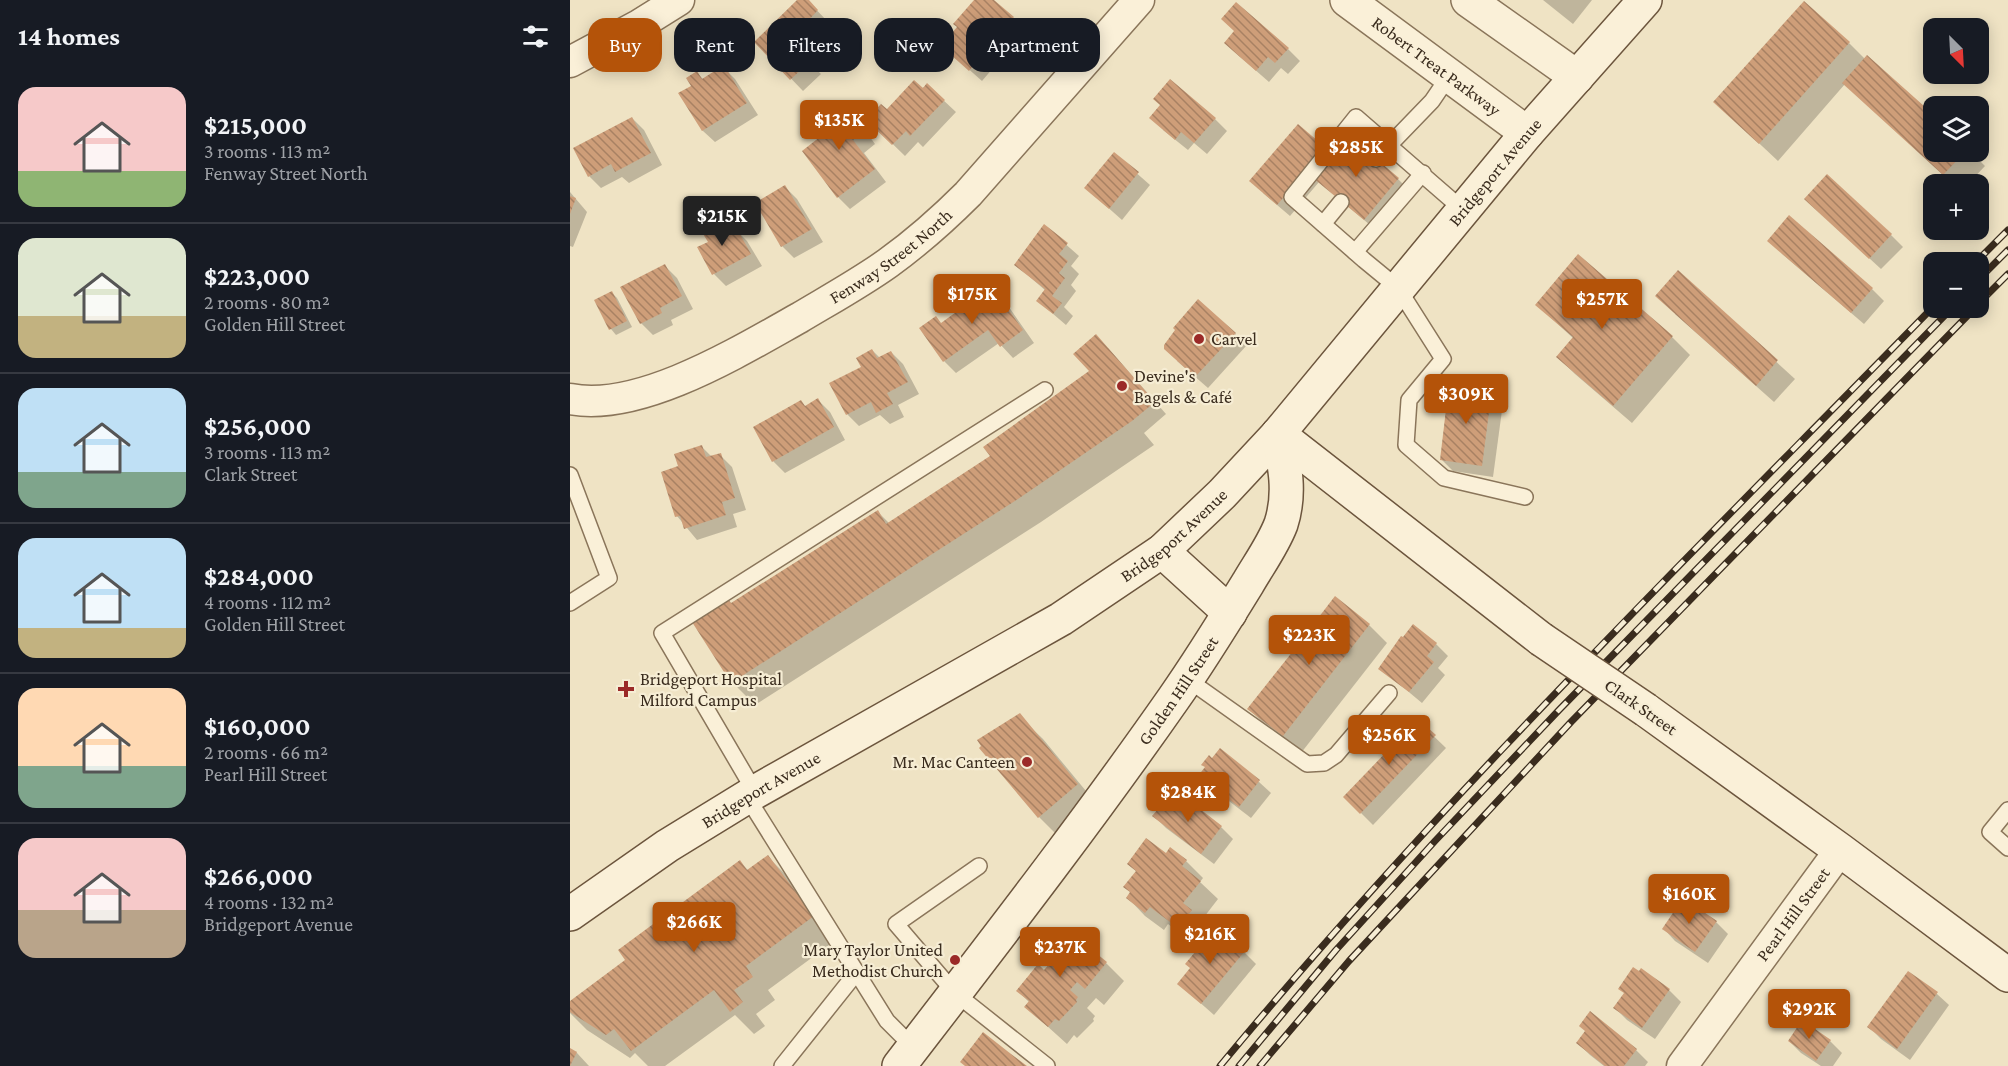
<!DOCTYPE html>
<meta charset="utf-8">
<style>
body{margin:0;font-family:"Crimson Pro",serif;background:#20242c;color:#f1f3f6;height:100vh;display:flex;flex-direction:column;font-size:22px;white-space:nowrap}
*{box-sizing:border-box;margin:0}
p{font-size:20px;color:#9ea1a6}
.icon{flex:none;width:33px;height:33px;fill:none;stroke:currentColor;stroke-width:2;stroke-linecap:round;stroke-linejoin:round}
.map{position:relative;flex:1;overflow:hidden}
.drawer{display:flex;flex-direction:column;background:#171b24;width:570px}
.drawer>*{flex:none}
.top-card{position:absolute;left:18px;top:18px;width:570px;height:54px;display:flex;gap:12px}
.needle{width:39px;rotate:156deg}
.fabs{position:absolute;left:1353px;top:18px;display:grid;gap:12px}
.fabs a{display:grid;place-items:center;width:66px;height:66px;border-radius:12px;background:#171b24;box-shadow:0 3px 15px #0003;font-size:30px}
.price{position:absolute;translate:-50% -51px;padding:0 14px;border-radius:6px;background:#b45309;color:#fff;font-size:20px;line-height:39px;filter:drop-shadow(0 2px 3px #0008)}
.price::after{content:'';position:absolute;left:50%;top:36px;width:18px;height:14px;margin-left:-9px;background:inherit;clip-path:polygon(0 0,100% 0,50% 100%)}
.price.current{background:#222;color:#fff}
ul{padding:0;list-style:none}
li{display:flex;align-items:center;gap:18px;height:150px;padding:0 18px}
li+li{border-top:2px solid #363941}
li span{display:grid;place-items:center;flex:none;width:168px;height:120px;border-radius:18px;color:#555}
li>.icon{margin-inline-start:auto}
span .icon{width:72px;height:72px;fill:#fffc;stroke-width:1}
li b{font-size:26px}
h2{display:flex;justify-content:space-between;align-items:center;height:72px;padding:0 18px;font-size:26px}
.tag{padding:0 21px;border-radius:18px;background:#171b24;box-shadow:0 3px 15px #0003;font-size:21px;line-height:54px}
.tag.current{background:#b45309;color:#fff}
main{display:flex;flex:1;min-height:0}
.map>svg:first-child{display:block}
</style>
<main>
<section class="drawer">
<h2>14 homes<svg class="icon" aria-label="filters" viewBox="0 0 24 24"><path d="M4 7h16M4 17h16"/><circle cx="9" cy="7" r="2"/><circle cx="15" cy="17" r="2"/></svg></h2>
<ul>
<li><span style="background:linear-gradient(#f6c9c9 70%,#8fb573 0)"><svg class="icon" aria-label="home" viewBox="0 0 24 24"><path d="M3 11l9-7 9 7M6 9v11h12V9"/></svg></span><div><b>$215,000</b><p>3 rooms · 113 m²</p><p>Fenway Street North</p></div></li>
<li><span style="background:linear-gradient(#dfe7d0 65%,#c2b280 0)"><svg class="icon" aria-label="home" viewBox="0 0 24 24"><path d="M3 11l9-7 9 7M6 9v11h12V9"/></svg></span><div><b>$223,000</b><p>2 rooms · 80 m²</p><p>Golden Hill Street</p></div></li>
<li><span style="background:linear-gradient(#bfe0f5 70%,#7fa58c 0)"><svg class="icon" aria-label="home" viewBox="0 0 24 24"><path d="M3 11l9-7 9 7M6 9v11h12V9"/></svg></span><div><b>$256,000</b><p>3 rooms · 113 m²</p><p>Clark Street</p></div></li>
<li><span style="background:linear-gradient(#bfe0f5 75%,#c2b280 0)"><svg class="icon" aria-label="home" viewBox="0 0 24 24"><path d="M3 11l9-7 9 7M6 9v11h12V9"/></svg></span><div><b>$284,000</b><p>4 rooms · 112 m²</p><p>Golden Hill Street</p></div></li>
<li><span style="background:linear-gradient(#ffd9b3 65%,#7fa58c 0)"><svg class="icon" aria-label="home" viewBox="0 0 24 24"><path d="M3 11l9-7 9 7M6 9v11h12V9"/></svg></span><div><b>$160,000</b><p>2 rooms · 66 m²</p><p>Pearl Hill Street</p></div></li>
<li><span style="background:linear-gradient(#f6c9c9 60%,#b9a48a 0)"><svg class="icon" aria-label="home" viewBox="0 0 24 24"><path d="M3 11l9-7 9 7M6 9v11h12V9"/></svg></span><div><b>$266,000</b><p>4 rooms · 132 m²</p><p>Bridgeport Avenue</p></div></li>
</ul>
</section>
<div class="map">
<svg width="1438" height="1066" viewBox="0 0 1438 1066">
<defs>
<pattern id="building-back-hatch" width="6" height="6" patternUnits="userSpaceOnUse" patternTransform="scale(1.5)"><rect width="6" height="6" fill="#ce9e79"/><path d="M-1 5l2 2M0 0l6 6M5-1l2 2" fill="none" stroke="#a88163"/></pattern>
</defs>
<rect width="100%" height="100%" fill="#efe3c4"/>
<g fill="#0003">
<polygon points="230,0 237,0 259,23 244,38 253,47 238,61 251,74 233,91 186,42"/>
<polygon points="406,0 422,0 455,30 439,48 448,56 437,68 429,61 412,81 385,57 389,27"/>
<polygon points="973,0 1022,0 1003,24"/>
<polygon points="1279,43 1295,59 1364,152 1401,152 1415,166 1398,184 1384,184 1275,84 1208,161 1145,102"/>
<polygon points="718,49 730,61 718,74 711,68 699,82 668,55"/>
<polygon points="153,67 165,79 188,115 145,142 133,131 110,94 123,86 127,73 133,79"/>
<polygon points="357,85 386,112 353,147 348,142 335,156 298,120 317,111"/>
<polygon points="271,102 283,114 305,144 294,153 316,182 280,209 268,197 263,129"/>
<polygon points="592,105 645,119 657,131 637,154 624,143 618,150 593,130"/>
<polygon points="62,118 74,130 92,165 59,183 52,177 31,188 19,176"/>
<polygon points="755,149 828,179 834,185 800,225 749,182 720,216 693,193"/>
<polygon points="545,154 580,185 552,220 516,188"/>
<polygon points="215,187 227,199 253,242 224,258 212,246 187,204"/>
<polygon points="0,192 17,212 3,247 0,246"/>
<polygon points="1248,211 1321,235 1333,247 1311,269"/>
<polygon points="150,220 161,231 165,229 177,241 192,266 156,286 144,274 129,248 140,242"/>
<polygon points="475,226 509,256 501,266 509,274 501,285 506,291 494,307 503,316 496,325 468,301 476,291 446,265"/>
<polygon points="1211,253 1302,289 1314,301 1294,324"/>
<polygon points="1008,257 1102,337 1120,355 1062,423 1005,374 988,357 1004,339 967,305"/>
<polygon points="95,266 107,278 123,309 101,320 103,325 83,335 71,323"/>
<polygon points="1108,272 1225,379 1204,402 1105,314"/>
<polygon points="422,288 434,300 464,343 443,358 429,343 386,373 374,361 351,329 372,324"/>
<polygon points="41,292 47,298 62,327 46,335 41,329 26,301"/>
<polygon points="665,334 677,345 638,388 607,361"/>
<polygon points="538,348 596,414 574,433 584,445 471,522 185,705 162,682 162,605 308,512 320,524 422,456 521,372"/>
<polygon points="302,350 310,358 321,352 333,364 349,394 328,405 334,417 320,424 310,415 289,426 277,414 293,367"/>
<polygon points="921,391 933,403 923,477 883,471 871,459"/>
<polygon points="248,400 260,412 275,440 215,473 203,461 231,402 236,407"/>
<polygon points="132,447 142,457 150,455 162,467 176,510 163,514 167,527 127,540 107,516 110,467"/>
<polygon points="765,598 799,625 817,643 731,753 697,727 679,709"/>
<polygon points="866,644 878,656 868,668 875,675 852,703 810,668"/>
<polygon points="449,716 473,739 530,808 492,840 469,817"/>
<polygon points="848,721 876,748 803,825 775,797"/>
<polygon points="630,776 689,782 701,793 681,818 642,788"/>
<polygon points="603,809 651,827 663,839 644,864 596,828 584,816"/>
<polygon points="596,855 616,861 633,878 630,882 648,899 631,921 638,929 626,945 598,924 594,930 575,916 558,898 562,893 567,872 558,864"/>
<polygon points="198,857 221,880 266,940 198,990 205,1000 186,1014 195,1026 184,1034 165,1015 95,1066 78,1066 65,1053 60,1058 17,1030 0,1013 0,1003 57,960 170,862 179,871"/>
<polygon points="1146,922 1158,934 1138,963 1105,941 1094,929"/>
<polygon points="497,931 536,963 554,981 534,1005 526,998 517,1008 525,1016 523,1019 524,1021 507,1038 504,1035 497,1044 456,1007 460,1003 448,991 475,972 483,962 473,953 486,944"/>
<polygon points="674,952 686,964 644,1015 609,984"/>
<polygon points="1338,973 1367,994 1379,1005 1340,1060 1311,1039 1299,1027"/>
<polygon points="1069,974 1099,990 1111,1002 1085,1039 1057,1020 1045,1008"/>
<polygon points="1020,1013 1066,1050 1078,1062 1075,1066 1034,1066 1020,1055 1008,1043 1016,1031"/>
<polygon points="1219,1041 1260,1041 1272,1053 1263,1066 1251,1066 1231,1053"/>
<polygon points="0,1050 7,1053 19,1066 0,1066"/>
</g>
<g fill="url(#building-back-hatch)">
<polygon points="227,0 239,0 248,10 234,25 242,34 228,48 240,61 220,80 184,42"/>
<polygon points="404,0 424,0 444,17 428,36 437,44 424,58 416,50 399,71 371,46 387,27 383,24"/>
<polygon points="1234,1 1280,42 1189,144 1143,102"/>
<polygon points="666,2 719,48 705,63 698,57 686,71 654,43 664,31 651,19"/>
<polygon points="1297,55 1364,115 1364,152 1395,152 1373,175 1272,83"/>
<polygon points="154,65 177,103 132,131 108,93 121,86 116,78 127,71 132,79"/>
<polygon points="600,79 646,118 624,143 611,132 605,140 579,118 590,105 583,99"/>
<polygon points="344,80 353,88 357,83 375,100 340,136 336,131 322,145 296,120 311,104 317,109"/>
<polygon points="271,100 294,132 283,140 305,169 267,198 232,151 260,129 250,115"/>
<polygon points="62,117 81,153 45,172 41,164 18,177 3,148"/>
<polygon points="728,124 756,148 707,205 679,181"/>
<polygon points="779,136 829,178 794,220 743,178"/>
<polygon points="544,152 569,172 539,209 514,188"/>
<polygon points="1257,174 1322,234 1299,259 1234,199"/>
<polygon points="215,185 242,229 211,247 185,203"/>
<polygon points="0,196 6,198 0,214"/>
<polygon points="1219,215 1303,288 1281,313 1197,241"/>
<polygon points="150,218 158,231 166,227 181,254 142,275 127,247 138,242 130,229"/>
<polygon points="474,224 498,243 489,254 498,261 489,273 495,278 482,296 492,303 483,314 466,301 475,289 444,265"/>
<polygon points="1008,254 1103,336 1043,406 986,357 1003,337 965,305"/>
<polygon points="95,264 112,296 90,308 92,313 70,324 50,287"/>
<polygon points="1108,270 1208,360 1186,386 1085,296"/>
<polygon points="422,286 453,330 430,347 418,330 373,362 349,328 366,316 371,323"/>
<polygon points="42,291 57,321 39,330 24,300"/>
<polygon points="628,299 666,333 625,377 594,349 594,345 605,330 603,328"/>
<polygon points="526,334 585,402 562,421 448,499 161,683 122,622 158,599 161,603 308,510 316,524 420,456 413,447 519,371 503,354"/>
<polygon points="302,349 307,358 321,351 338,382 317,393 323,404 306,413 301,402 276,415 259,383 291,367 286,358"/>
<polygon points="879,384 922,389 912,466 870,460"/>
<polygon points="248,398 264,427 202,462 183,427 231,400 235,406"/>
<polygon points="132,445 136,457 151,453 165,498 152,502 156,515 114,529 110,516 105,517 91,472 108,466 104,454"/>
<polygon points="765,596 800,624 713,736 677,709 735,636 730,631 737,622 742,626"/>
<polygon points="843,624 867,643 857,656 864,662 839,692 808,669 831,636 833,637"/>
<polygon points="450,713 508,784 468,818 409,748 411,746 407,740"/>
<polygon points="848,719 866,735 790,814 773,797"/>
<polygon points="650,748 690,780 669,807 628,776 635,767 631,765 639,755 642,758"/>
<polygon points="612,795 652,826 631,854 582,816 595,801 603,807"/>
<polygon points="576,838 596,853 600,847 617,860 612,866 631,881 613,903 622,910 608,928 580,907 575,913 556,898 560,892 553,887 566,871 557,864"/>
<polygon points="198,855 244,916 176,966 183,977 164,990 173,1002 160,1012 144,990 61,1051 44,1029 36,1035 0,1012 0,1001 55,960 48,950 170,860 177,870"/>
<polygon points="1113,898 1147,921 1125,952 1092,929"/>
<polygon points="646,927 675,951 631,1004 607,984 620,968 615,964"/>
<polygon points="496,929 537,962 515,989 507,982 500,990 508,997 506,1000 507,1002 489,1021 485,1019 478,1027 454,1007 459,1001 446,991 468,964 474,970 482,961 471,953 482,939 486,941"/>
<polygon points="1063,967 1069,971 1071,968 1100,989 1072,1028 1043,1008 1054,993 1048,989"/>
<polygon points="1338,971 1368,992 1327,1049 1297,1027"/>
<polygon points="1020,1011 1067,1049 1054,1066 1035,1066 1006,1043 1015,1031 1009,1026"/>
<polygon points="1232,1020 1261,1040 1246,1061 1218,1041"/>
<polygon points="413,1032 441,1054 457,1066 395,1066 390,1062"/>
<polygon points="0,1048 7,1052 0,1066"/>
</g>
<g fill="none" stroke-linecap="round" stroke-linejoin="round">
<g stroke="#8a755a" stroke-width="18">
<g id="service">
<polyline points="806,159 862,101 879,76"/>
<polyline points="892,209 786,117 722,197 794,260 828,288 873,359 839,400 836,445 874,478 955,497"/>
<polyline points="753,224 771,202"/>
<polyline points="785,252 853,173"/>
<polyline points="0,475 39,578 0,603"/>
<polyline points="617,679 737,764 754,763 766,755 819,693"/>
<polyline points="185,792 92,633 475,390"/>
<polyline points="177,797 317,1021 343,1047"/>
<polyline points="1438,810 1420,832 1438,848"/>
<polyline points="409,866 326,924 385,993 477,1066"/>
<polyline points="212,1066 287,972"/>
</g>
</g>
<g stroke="#8a755a" stroke-width="33">
<g id="minor">
<polyline points="0,62 69,25 109,0"/>
<path id="s1" d="M0,399C69,413 170,351 229,318C259,300 290,283 318,263C347,242 373,219 398,194L569,0"/>
<path id="s2" d="M1112,1066L1270,850"/>
</g>
</g>
<g stroke="#8a755a" stroke-width="36">
<g id="tertiary">
<path id="s3" d="M777,0L957,133"/>
<polyline points="898,0 1007,77"/>
</g>
</g>
<g stroke="#6c553d" stroke-width="36">
<g id="secondary">
<polyline points="708,434 971,639"/>
<polyline points="592,551 660,613"/>
<polyline points="1076,710 1270,850 1438,975"/>
<path id="s4" d="M0,914L97,846L185,792L491,619L592,551L652,494L708,434L957,133L1075,0"/>
<path id="s5" d="M329,1066C422,945 516,824 604,698C630,661 654,622 678,583C689,564 703,545 711,524C721,493 715,465 708,434"/>
</g>
</g>
<use href="#service" stroke="#faf0d8" stroke-width="15"/>
<use href="#minor" stroke="#faf0d8" stroke-width="30"/>
<use href="#tertiary" stroke="#faf0d8" stroke-width="33"/>
<use href="#secondary" stroke="#faf0d8" stroke-width="33"/>
<g stroke="#3a2c1e" stroke-width="7">
<g id="rail">
<polyline points="1406,262 1438,230"/>
<polyline points="1408,280 1438,250"/>
<polyline points="1408,304 1438,274"/>
<path d="M650,1066C872,798 1121,555 1364,306"/>
<polyline points="669,1066 766,950 865,841 989,710 1382,308"/>
<polyline points="690,1066 779,961 1001,722 1405,308"/>
</g>
</g>
<use href="#rail" stroke="#f6edd4" stroke-width="4.5" stroke-dasharray="14" stroke-linecap="butt"/>
<g stroke="#6c553d" stroke-width="36" stroke-linecap="butt">
<polyline id="secondary-bridge" points="971,639 1076,710"/>
</g>
<use href="#secondary-bridge" stroke="#faf0d8" stroke-width="33"/>
</g>
<g fill="#9b2a28" stroke="#f6edd4" stroke-width="2">
<circle cx="629" cy="339" r="6"/>
<circle cx="552" cy="386" r="6"/>
<path d="M53 680h6v6h6v6h-6v6h-6v-6h-6v-6h6z"/>
<circle cx="457" cy="762" r="6"/>
<circle cx="385" cy="960" r="6"/>
</g>
<g text-anchor="middle" dominant-baseline="central" stroke-width="4.5" stroke-linejoin="round" paint-order="stroke">
<g font-size="18" fill="#3a2c1e" stroke="#f6edd4">
<text stroke="none"><textPath href="#s3" startOffset="111">Robert Treat Parkway</textPath></text>
<text stroke="none"><textPath href="#s4" startOffset="1200">Bridgeport Avenue</textPath></text>
<text stroke="none"><textPath href="#s1" startOffset="358">Fenway Street North</textPath></text>
<text stroke="none"><textPath href="#s4" startOffset="714">Bridgeport Avenue</textPath></text>
<text stroke="none"><textPath href="#s5" startOffset="468">Golden Hill Street</textPath></text>
<text transform="translate(1071 707) rotate(35)">Clark Street</text>
<text stroke="none"><textPath href="#s4" startOffset="228">Bridgeport Avenue</textPath></text>
<text stroke="none"><textPath href="#s2" startOffset="188">Pearl Hill Street</textPath></text>
</g>
<g font-size="18" fill="#3a2c1e" stroke="#f6edd4" text-anchor="start">
<text x="641" y="339">Carvel</text>
<text x="564" y="376">Devine's<tspan x="564" dy="21">Bagels &amp; Café</tspan></text>
<text x="70" y="679">Bridgeport Hospital<tspan x="70" dy="21">Milford Campus</tspan></text>
<text x="445" y="762" text-anchor="end">Mr. Mac Canteen</text>
<text x="373" y="950" text-anchor="end">Mary Taylor United<tspan x="373" dy="21">Methodist Church</tspan></text>
</g>
</g>
</svg>
<div class="fabs">
<a><svg class="needle" viewBox="-14 -14 28 28"><path d="M0-13l5 13h-10z" fill="#e53935"/><path d="M0 13l5-13h-10z" fill="#9ea1a6"/></svg></a>
<a><svg class="icon" aria-label="layers" viewBox="0 0 24 24"><path d="M12 4l9 5-9 5-9-5zM3 14l9 5 9-5"/></svg></a>
<a>+</a>
<a>−</a>
</div>
<b class="price" style="left:269px;top:151px">$135K</b>
<b class="price" style="left:786px;top:178px">$285K</b>
<b class="price current" style="left:152px;top:247px">$215K</b>
<b class="price" style="left:402px;top:325px">$175K</b>
<b class="price" style="left:1032px;top:330px">$257K</b>
<b class="price" style="left:896px;top:425px">$309K</b>
<b class="price" style="left:739px;top:666px">$223K</b>
<b class="price" style="left:819px;top:766px">$256K</b>
<b class="price" style="left:618px;top:823px">$284K</b>
<b class="price" style="left:1119px;top:925px">$160K</b>
<b class="price" style="left:124px;top:953px">$266K</b>
<b class="price" style="left:640px;top:965px">$216K</b>
<b class="price" style="left:490px;top:978px">$237K</b>
<b class="price" style="left:1239px;top:1040px">$292K</b>
<div class="top-card">
<a class="tag current">Buy</a>
<a class="tag">Rent</a>
<a class="tag">Filters</a>
<a class="tag">New</a>
<a class="tag">Apartment</a>
</div>
</div>
</main>
